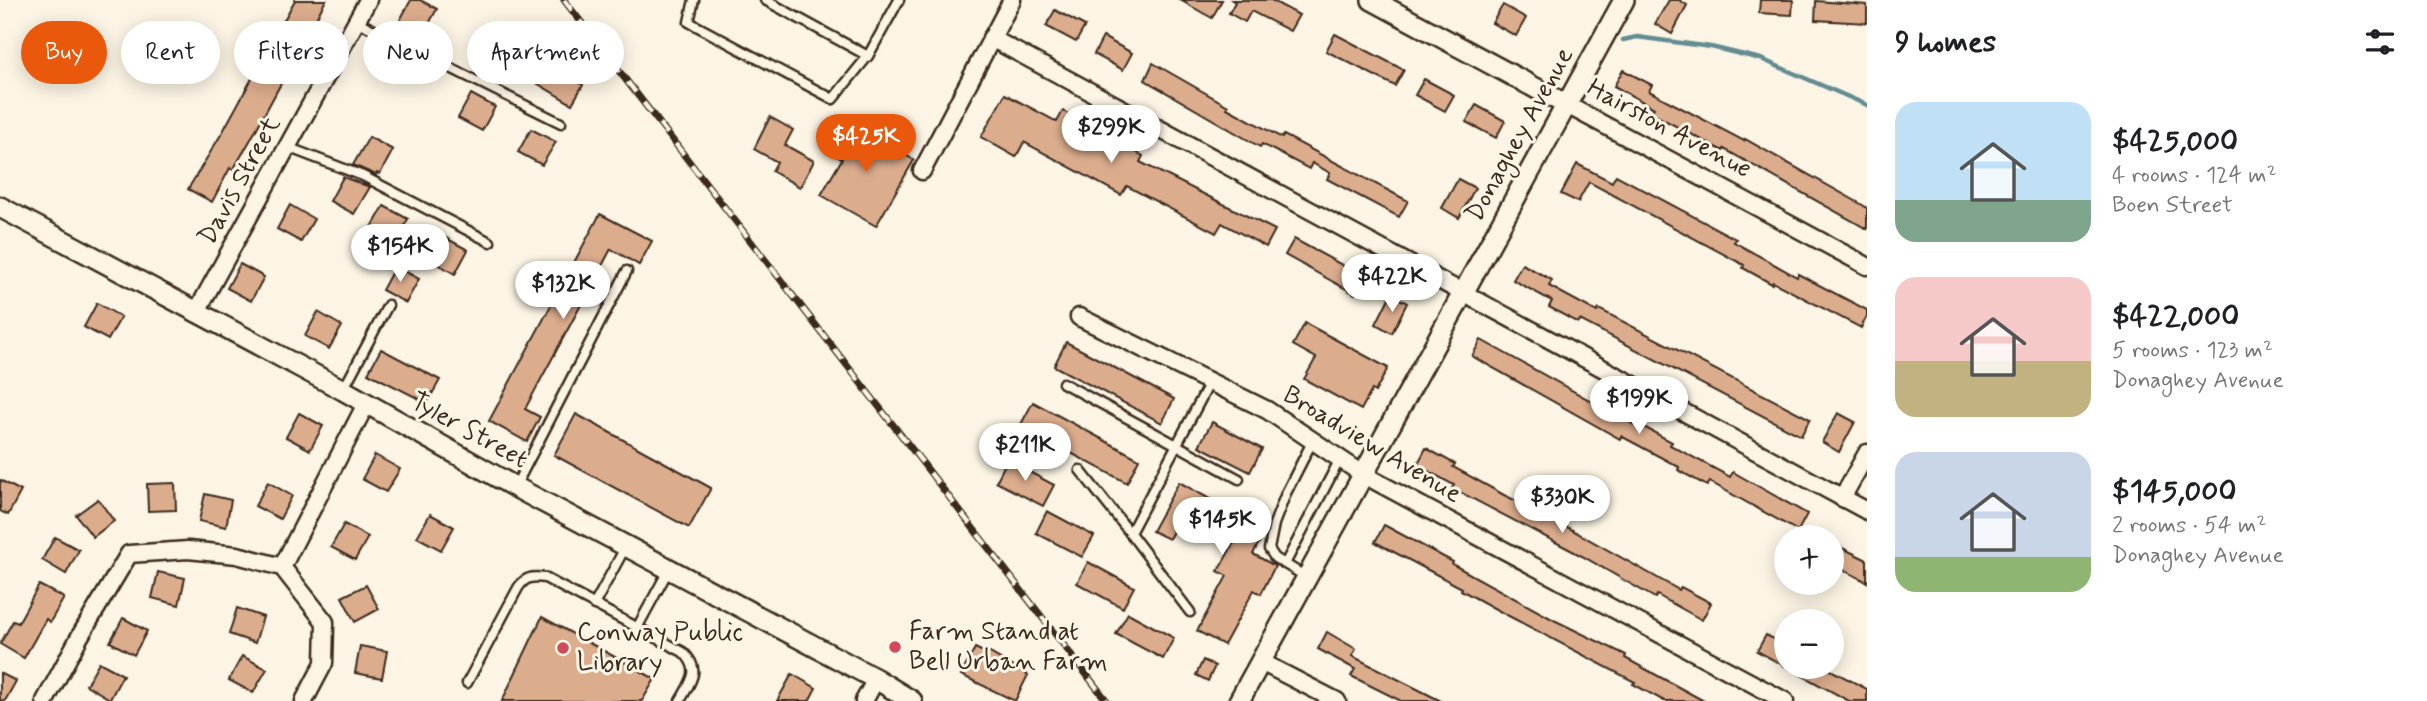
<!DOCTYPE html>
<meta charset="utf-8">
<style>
body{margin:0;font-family:Mynerve,sans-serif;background:#f2f2f2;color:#202124;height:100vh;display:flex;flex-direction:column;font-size:26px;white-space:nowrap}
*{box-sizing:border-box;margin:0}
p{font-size:23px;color:#757577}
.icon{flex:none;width:38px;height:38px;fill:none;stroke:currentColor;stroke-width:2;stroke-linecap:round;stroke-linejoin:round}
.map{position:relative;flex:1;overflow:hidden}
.details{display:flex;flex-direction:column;background:#fff;width:560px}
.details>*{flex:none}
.guide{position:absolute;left:21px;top:21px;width:665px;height:63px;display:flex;gap:14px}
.buttons{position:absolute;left:1774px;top:525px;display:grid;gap:14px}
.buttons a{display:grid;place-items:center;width:70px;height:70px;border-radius:50%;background:#fff;box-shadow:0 4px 18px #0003;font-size:35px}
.price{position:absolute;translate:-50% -60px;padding:0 16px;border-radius:24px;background:#fff;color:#222;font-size:23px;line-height:46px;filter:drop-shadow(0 2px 4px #0008)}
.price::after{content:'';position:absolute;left:50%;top:42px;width:21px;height:16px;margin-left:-10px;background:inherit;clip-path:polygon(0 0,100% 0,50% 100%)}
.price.selected{background:#ea580c;color:#fff}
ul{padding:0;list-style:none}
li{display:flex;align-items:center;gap:21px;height:175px;padding:0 28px}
li span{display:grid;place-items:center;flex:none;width:196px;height:140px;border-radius:21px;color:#555}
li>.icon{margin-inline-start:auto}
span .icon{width:84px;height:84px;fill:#fffc;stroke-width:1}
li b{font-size:30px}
h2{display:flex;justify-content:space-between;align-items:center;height:84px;padding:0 28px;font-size:30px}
.chip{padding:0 24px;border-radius:32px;background:#fff;box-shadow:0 4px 18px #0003;font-size:24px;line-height:63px}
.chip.selected{background:#ea580c;color:#fff}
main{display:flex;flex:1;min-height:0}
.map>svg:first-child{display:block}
</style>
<main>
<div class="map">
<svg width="1867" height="701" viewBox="0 0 1867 701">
<rect width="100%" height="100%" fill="#fcf5e5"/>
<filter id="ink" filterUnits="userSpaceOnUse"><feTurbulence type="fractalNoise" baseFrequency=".0143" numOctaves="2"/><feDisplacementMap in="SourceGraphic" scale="14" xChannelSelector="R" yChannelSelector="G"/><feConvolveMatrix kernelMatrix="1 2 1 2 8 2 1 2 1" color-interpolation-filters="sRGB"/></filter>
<g filter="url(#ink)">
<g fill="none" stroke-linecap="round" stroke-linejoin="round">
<polyline stroke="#648c91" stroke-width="4.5" points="1623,40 1637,37 1711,47 1761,59 1867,105"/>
</g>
<g fill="#dcad8d" stroke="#3b2a1e" stroke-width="2">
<polygon points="295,0 326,0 251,139 233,170 230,168 212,202 188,189 222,133"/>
<polygon points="411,0 420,0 437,9 424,33 400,20"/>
<polygon points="1180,0 1222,0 1212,18"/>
<polygon points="1232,0 1271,0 1299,15 1290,31 1251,11 1245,22 1229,13 1235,2"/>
<polygon points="1669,0 1679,0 1687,5 1672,34 1655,24"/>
<polygon points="1760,0 1793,0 1792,15 1759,13"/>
<polygon points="1816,1 1867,5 1867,23 1815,20"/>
<polygon points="1503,5 1526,18 1516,36 1492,23"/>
<polygon points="1055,10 1085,26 1076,42 1046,26"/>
<polygon points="1335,34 1404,70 1395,86 1326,51"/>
<polygon points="1103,37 1132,53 1123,70 1094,54"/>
<polygon points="384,42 408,55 395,78 371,65"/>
<polygon points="524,50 583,85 572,104 513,69"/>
<polygon points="1153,63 1228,106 1227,108 1282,138 1284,135 1408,201 1399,217 1327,179 1330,173 1312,163 1309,169 1262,144 1260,147 1145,80"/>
<polygon points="1623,70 1652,85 1649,91 1744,141 1745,139 1861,204 1867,208 1867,229 1724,149 1723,151 1651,113 1654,108 1614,86"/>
<polygon points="1424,79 1454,95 1445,111 1415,95"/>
<polygon points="471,94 495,107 482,131 458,118"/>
<polygon points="1005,94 1057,122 1063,111 1143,156 1140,162 1275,230 1266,247 1222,223 1216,233 1127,186 1121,195 1024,142 1016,157 981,137"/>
<polygon points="1476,105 1505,121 1496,138 1466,122"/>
<polygon points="770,117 793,130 785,145 814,161 800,187 772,171 777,162 754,149"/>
<polygon points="845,125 857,132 859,128 914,160 876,226 821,195 842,159 829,152"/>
<polygon points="531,129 556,142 542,165 518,152"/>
<polygon points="369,137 393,150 380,174 377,173 376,175 353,165"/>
<polygon points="1577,164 1612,182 1616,175 1736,239 1734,242 1797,277 1798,274 1867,310 1867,316 1861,328 1773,282 1772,284 1743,268 1744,265 1589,182 1578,202 1561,194"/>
<polygon points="343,177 370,187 354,214 330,201"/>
<polygon points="1458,179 1475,188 1459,218 1442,208"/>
<polygon points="290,205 314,219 301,242 277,229"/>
<polygon points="384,206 408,219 395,243 371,229"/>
<polygon points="600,214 652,241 639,265 611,249 525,409 540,417 527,442 489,421"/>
<polygon points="444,237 468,250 455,274 431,260"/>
<polygon points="1294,239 1364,277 1355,294 1285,255"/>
<polygon points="240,264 264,277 251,301 227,288"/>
<polygon points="1522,264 1552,280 1549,286 1597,312 1599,309 1810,419 1801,436 1580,320 1578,323 1549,307 1552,301 1513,280"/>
<polygon points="395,266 419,279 406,303 382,290"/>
<polygon points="1391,294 1407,303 1392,333 1376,324"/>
<polygon points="97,303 121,317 108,340 84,327"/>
<polygon points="318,312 342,326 329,349 305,336"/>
<polygon points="1305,323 1388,368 1375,392 1372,390 1361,410 1304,379 1316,358 1293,345"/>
<polygon points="1481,340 1640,428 1642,426 1672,442 1670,445 1730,477 1733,472 1807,514 1798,531 1710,482 1707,486 1678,470 1679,467 1621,436 1620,439 1472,356"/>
<polygon points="1066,342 1174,399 1162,423 1054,366"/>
<polygon points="381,349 440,380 427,403 368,373"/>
<polygon points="1033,402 1139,459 1127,483 1020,426"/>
<polygon points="299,413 323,426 310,450 286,437"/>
<polygon points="1838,413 1855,422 1839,452 1822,442"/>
<polygon points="576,414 711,488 689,528 554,455"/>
<polygon points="1212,422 1262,449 1250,472 1199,446"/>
<polygon points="1426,448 1455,464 1453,467 1504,495 1549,517 1679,590 1681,587 1711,603 1702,620 1657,595 1655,598 1582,556 1452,488 1454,485 1417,465"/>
<polygon points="375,455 400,469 386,492 362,479"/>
<polygon points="1007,460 1054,485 1043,506 996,482"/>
<polygon points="0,480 21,491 8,515 0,511"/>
<polygon points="268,482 292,496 280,519 255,506"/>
<polygon points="1179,482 1266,530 1253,554 1275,566 1261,594 1254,590 1224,645 1197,631 1227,576 1218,571 1235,541 1182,514 1169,539 1152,531"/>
<polygon points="175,483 176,510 148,511 147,484"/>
<polygon points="205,494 231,500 226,527 199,521"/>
<polygon points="98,499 114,521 93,537 76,515"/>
<polygon points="1047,511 1094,536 1082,557 1036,533"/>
<polygon points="430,514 454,527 441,550 417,537"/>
<polygon points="344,524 368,537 355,560 331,547"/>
<polygon points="1384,525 1453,562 1452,564 1554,620 1626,655 1625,658 1704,701 1664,701 1633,684 1635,682 1501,612 1461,590 1462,588 1375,542"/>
<polygon points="55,537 79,550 66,574 42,560"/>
<polygon points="1832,543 1867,560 1867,582 1832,564"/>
<polygon points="1088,562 1134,587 1123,608 1077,583"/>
<polygon points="158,572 185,578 179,605 152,598"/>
<polygon points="39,585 64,598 50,622 46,619 24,658 0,644 13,621 18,623"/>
<polygon points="366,585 379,609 355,622 342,597"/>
<polygon points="237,608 263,617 255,643 229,634"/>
<polygon points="1128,613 1174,638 1163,659 1116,634"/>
<polygon points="542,617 655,679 642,701 502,701"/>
<polygon points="123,618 147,631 134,655 110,642"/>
<polygon points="1327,632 1356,649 1352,656 1441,701 1401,701 1351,676 1355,669 1318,649"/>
<polygon points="1766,635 1787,646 1787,667 1825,667 1867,689 1867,701 1849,701 1757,651"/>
<polygon points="360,646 387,651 382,678 355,673"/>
<polygon points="975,648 987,654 988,652 1028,675 1015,701 961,675"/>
<polygon points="242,656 267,669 253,693 229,680"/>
<polygon points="1203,660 1215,666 1208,681 1196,675"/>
<polygon points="99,662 123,675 110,699 86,685"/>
<polygon points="0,673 16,681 5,701 0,701"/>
<polygon points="792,674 816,688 809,701 777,701"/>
</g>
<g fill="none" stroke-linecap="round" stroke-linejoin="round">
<g stroke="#3b2a1e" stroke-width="13">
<g id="service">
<polyline points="694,0 689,22 833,99 868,56 899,0"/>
<polyline points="765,0 868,56"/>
<polyline points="356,21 561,123"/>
<polyline points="287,147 363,176 490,242"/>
<polyline points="1063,383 1239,479"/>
<polyline points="343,390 388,305"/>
<polyline points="1080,470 1130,533"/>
<polyline points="515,487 627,271"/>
<polyline points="1285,564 1340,459"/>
<polyline points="1308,578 1275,558 1269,549 1274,524 1286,493 1313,440"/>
<polyline points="594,605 626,546"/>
<polyline points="1190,612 1130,533 1210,382"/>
<polyline points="637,628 669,569"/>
<path d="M467,683L518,588C525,577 532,576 545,578L683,652C702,670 691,681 680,701"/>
</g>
</g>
<g stroke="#3b2a1e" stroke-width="21">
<g id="minor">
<polyline points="991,38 1867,511"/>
<polyline points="1567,105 1867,266"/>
<polyline points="922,171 1012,0"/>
<polyline points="196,313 368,0"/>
<polyline points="1079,317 1267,410 1364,475 1785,701"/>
<polyline points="1842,498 1867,453"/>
<polyline points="282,567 366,404"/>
<polyline points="282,567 325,622 324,663 304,701"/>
<polyline points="1261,662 1337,701"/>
<polyline points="45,701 80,636 129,554 188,550 237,555 282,567"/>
<polyline points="864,701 876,679"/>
</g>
</g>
<g stroke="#3b2a1e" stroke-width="24">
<g id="tertiary">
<polyline points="1372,0 1567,105"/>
<polyline points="0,207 343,390 515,487 876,679 912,701"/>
<polyline points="1239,701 1624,0"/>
</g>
</g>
<use href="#service" stroke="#fcf5e5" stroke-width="8"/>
<use href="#minor" stroke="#fcf5e5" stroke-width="16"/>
<use href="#tertiary" stroke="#fcf5e5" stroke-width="19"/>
<g stroke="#3b2a1e" stroke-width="7">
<polyline id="rail" points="564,0 1107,701"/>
</g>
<use href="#rail" stroke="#fcf5e5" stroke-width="4.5" stroke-dasharray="13" stroke-linecap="butt"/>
</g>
</g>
<g fill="#d1495b" stroke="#fcf5e5" stroke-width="2.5">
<circle cx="895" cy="647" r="7"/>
<circle cx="563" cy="648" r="7"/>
</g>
<g text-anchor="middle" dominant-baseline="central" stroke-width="6" stroke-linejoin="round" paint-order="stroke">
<g font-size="26" fill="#3b2a1e" stroke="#fcf5e5">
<text transform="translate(1669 129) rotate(28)">Hairston Avenue</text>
<text transform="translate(1520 135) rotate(-61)">Donaghey Avenue</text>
<text transform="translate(240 181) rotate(-61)">Davis Street</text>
<text transform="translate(469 431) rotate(29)">Tyler Street</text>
<text transform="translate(1372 445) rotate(31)">Broadview Avenue</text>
</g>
<g font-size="26" fill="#3b2a1e" stroke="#fcf5e5" text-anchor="start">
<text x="909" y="632">Farm Stand at<tspan x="909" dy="30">Bell Urban Farm</tspan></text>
<text x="577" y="633">Conway Public<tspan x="577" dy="30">Library</tspan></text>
</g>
</g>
</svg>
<div class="buttons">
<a>+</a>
<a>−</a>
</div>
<b class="price" style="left:1111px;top:165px">$299K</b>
<b class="price selected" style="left:866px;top:174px">$425K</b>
<b class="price" style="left:400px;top:284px">$154K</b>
<b class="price" style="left:1392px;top:314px">$422K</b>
<b class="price" style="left:563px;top:321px">$132K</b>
<b class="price" style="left:1639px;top:436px">$199K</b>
<b class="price" style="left:1025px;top:483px">$211K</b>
<b class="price" style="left:1562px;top:535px">$330K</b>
<b class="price" style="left:1222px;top:557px">$145K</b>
<div class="guide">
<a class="chip selected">Buy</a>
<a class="chip">Rent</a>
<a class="chip">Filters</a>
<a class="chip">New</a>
<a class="chip">Apartment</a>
</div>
</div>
<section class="details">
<h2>9 homes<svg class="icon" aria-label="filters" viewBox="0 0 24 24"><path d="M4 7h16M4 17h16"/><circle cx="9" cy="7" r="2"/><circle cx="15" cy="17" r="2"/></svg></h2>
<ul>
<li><span style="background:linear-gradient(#bfe0f5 70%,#7fa58c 0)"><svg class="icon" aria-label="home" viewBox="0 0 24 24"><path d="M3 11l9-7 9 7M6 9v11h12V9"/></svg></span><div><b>$425,000</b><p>4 rooms · 124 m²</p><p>Boen Street</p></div></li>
<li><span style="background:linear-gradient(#f6c9c9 60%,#c2b280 0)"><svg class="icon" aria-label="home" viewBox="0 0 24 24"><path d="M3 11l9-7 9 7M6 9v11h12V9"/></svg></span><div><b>$422,000</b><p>5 rooms · 123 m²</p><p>Donaghey Avenue</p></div></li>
<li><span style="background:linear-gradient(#c9d6e8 75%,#8fb573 0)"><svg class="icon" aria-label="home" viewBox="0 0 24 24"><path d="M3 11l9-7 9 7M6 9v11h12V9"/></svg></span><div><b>$145,000</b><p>2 rooms · 54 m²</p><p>Donaghey Avenue</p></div></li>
</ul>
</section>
</main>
